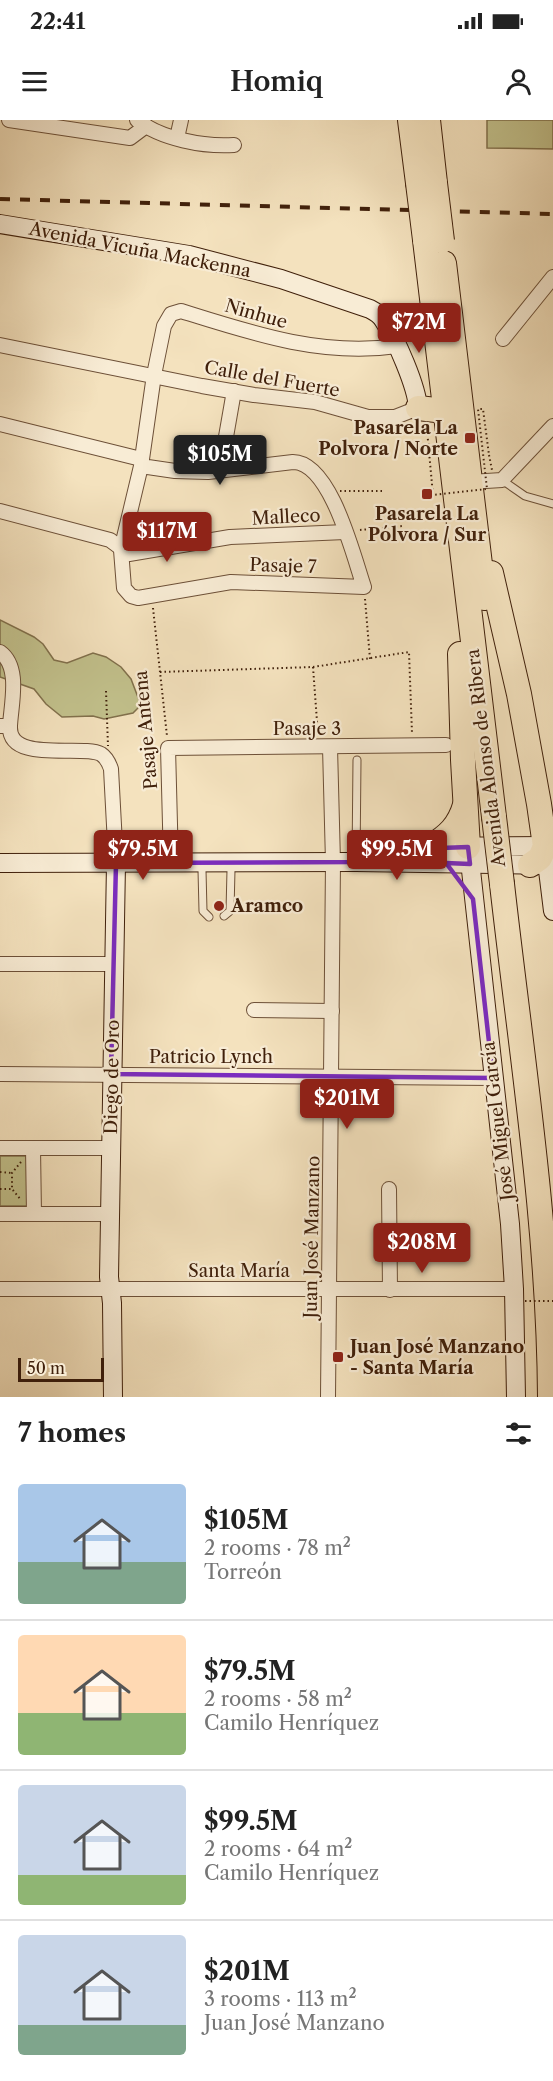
<!DOCTYPE html>
<meta charset="utf-8">
<style>
body{margin:0;font-family:"Libre Caslon Text",serif;background:#f2f2f2;color:#222;height:100vh;display:flex;flex-direction:column;font-size:22px;white-space:nowrap}
*{box-sizing:border-box;margin:0}
p{font-size:20px;color:#767676}
.icon{flex:none;width:33px;height:33px;fill:none;stroke:currentColor;stroke-width:2;stroke-linecap:round;stroke-linejoin:round}
.map{position:relative;height:1277px;overflow:hidden}
.details{display:flex;flex-direction:column;background:#fff;flex:1}
.details>*{flex:none}
.scale{position:absolute;left:18px;bottom:15px;width:86px;box-sizing:border-box;padding-left:6px;border:3px solid #40200b;border-top:0;font-size:16px;line-height:21px;white-space:nowrap;color:#40200b;-webkit-text-stroke:4px #f8ecd5;paint-order:stroke}
.price{position:absolute;translate:-50% -51px;padding:0 14px;border-radius:6px;background:#8f2418;color:#fff;font-size:20px;line-height:39px;filter:drop-shadow(0 2px 3px #0008)}
.price::after{content:'';position:absolute;left:50%;top:36px;width:18px;height:14px;margin-left:-9px;background:inherit;clip-path:polygon(0 0,100% 0,50% 100%)}
.price.current{background:#222;color:#fff}
ul{padding:0;list-style:none}
li{display:flex;align-items:center;gap:18px;height:150px;padding:0 18px}
li+li{border-top:2px solid #e0e0e0}
li span{display:grid;place-items:center;flex:none;width:168px;height:120px;border-radius:6px;color:#555}
li>.icon{margin-inline-start:auto}
span .icon{width:72px;height:72px;fill:#fffc;stroke-width:1}
li b{font-size:26px}
h2{display:flex;justify-content:space-between;align-items:center;height:72px;padding:0 18px;font-size:26px}
.status{display:flex;justify-content:space-between;align-items:center;height:42px;padding:0 30px;background:#fff;direction:ltr}
.status svg{height:16px;fill:currentColor}
header{display:flex;justify-content:space-between;align-items:center;height:78px;padding:0 18px;background:#fff;font-size:27px;font-weight:600}
.map>svg:first-child{display:block}
</style>
<div class="status"><b>22:41</b><svg viewBox="0 0 49 12"><path d="M0 12V9h3v3zM5 12V6h3v6zM10 12V3h3v9zM15 12V0h3v12zM26 1h20v11H26zM47 4h2v5h-2z"/></svg></div>
<header><svg class="icon" aria-label="menu" viewBox="0 0 24 24"><path d="M4 6h16M4 12h16M4 18h16"/></svg>Homiq<svg class="icon" aria-label="person" viewBox="0 0 24 24"><circle cx="12" cy="8" r="4"/><path d="M4 21q1-7 8-7t8 7"/></svg></header>
<div class="map">
<svg width="553" height="1277" viewBox="0 0 553 1277">
<rect width="100%" height="100%" fill="#f4e2be"/>
<filter id="stains"><feTurbulence type="fractalNoise" baseFrequency=".00333" numOctaves="4"/><feColorMatrix values="0 0 0 0 .2 0 0 0 0 .09 0 0 0 0 .02 0 0 0 .5 -.17"/></filter>
<radialGradient id="worn" r=".72"><stop offset=".6" stop-color="#630" stop-opacity="0"/><stop offset="1" stop-color="#630" stop-opacity=".3"/></radialGradient>
<g fill="#c2c18c" stroke="#81704c" stroke-width="1.5">
<polygon points="487,0 553,0 553,29 487,28"/>
<polygon points="0,500 34,517 43,524 54,540 67,543 93,533 106,537 121,547 131,559 139,580 138,588 133,593 104,599 93,596 62,597 46,584 34,569 0,557"/>
<rect x="0" y="1036" width="30" height="50"/>
</g>
<g fill="none" stroke-linecap="round" stroke-linejoin="round">
<g stroke="#6d5038" stroke-width="9">
<g id="lane">
<polyline points="502,360 525,376 553,384"/>
<polyline points="356,742 357,640"/>
<polyline points="199,746 202,750 203,791 209,797"/>
<polyline points="224,796 230,791 231,750 234,746"/>
</g>
</g>
<g stroke="#6d5038" stroke-width="16">
<g id="street">
<polyline points="9,0 130,18 146,6"/>
<path d="M137,0C161,19 204,27 234,25"/>
<polyline points="177,18 181,0"/>
<polyline points="503,219 553,157"/>
<polyline points="0,225 202,266 254,275 315,282 368,297 395,297 418,288"/>
<polyline points="0,304 141,339"/>
<path d="M141,346L175,351L208,352L293,342C331,342 354,438 364,467L231,462L138,478L131,476L124,468L121,430L141,346L154,255L164,206L171,194L181,191C251,213 322,237 397,226"/>
<polyline points="220,351 234,271"/>
<polyline points="470,362 502,360 553,306"/>
<polyline points="0,391 110,420 129,434 230,417 345,412"/>
<path d="M0,532C21,547 11,584 10,606"/>
<path d="M0,606H10C8,644 82,624 101,634C107,638 109,643 111,649L116,743"/>
<polyline points="171,743 168,628 446,625"/>
<polyline points="0,844 114,844"/>
<polyline points="254,890 332,891"/>
<polyline points="0,954 493,958"/>
<polyline points="0,1028 110,1028"/>
<polyline points="33,1028 34,1094"/>
<polyline points="389,1069 390,1170"/>
<polyline points="0,1094 110,1094"/>
<polyline points="0,1169 514,1169"/>
<polyline points="328,1277 333,742 330,627"/>
</g>
</g>
<g stroke="#40200b" stroke-width="20">
<g id="secondary">
<path d="M0,104L189,135L281,159L370,189C376,192 381,195 384,201C396,219 417,267 418,288"/>
<polyline points="469,732 510,1104 514,1169 516,1277"/>
<polyline points="546,734 553,791"/>
<polyline points="381,736 430,727 553,726"/>
<polyline points="0,743 356,742 553,745"/>
<polyline points="113,1277 112,1183 109,1157 116,743"/>
</g>
</g>
<g stroke="#40200b" stroke-width="26">
<g id="highway">
<polyline points="410,0 418,63"/>
<polyline points="428,0 435,63"/>
<polyline points="425,120 494,697"/>
<polyline points="444,143 484,478"/>
<polyline points="418,288 445,291"/>
<polyline points="491,453 519,574 539,684 545,726 540,738 530,745"/>
<polyline points="460,534 463,640 468,727"/>
<path d="M430,727C448,716 459,706 465,685"/>
<path d="M502,764C521,933 549,1107 550,1277"/>
</g>
</g>
<g stroke="#40200b" stroke-width="2" stroke-dasharray="1.5 3" stroke-linecap="butt">
<polyline points="489,335 492,350"/>
<polyline points="340,371 385,371"/>
<polyline points="360,410 403,406"/>
<polyline points="365,479 370,539"/>
<polyline points="153,488 167,616"/>
<polyline points="313,547 318,615"/>
<polyline points="160,552 313,547 409,532 412,613"/>
<polyline points="106,571 108,626"/>
<polyline points="21,1042 12,1053 12,1069 21,1080"/>
<polyline points="0,1052 12,1053"/>
<polyline points="0,1069 12,1069"/>
</g>
<use href="#lane" stroke="#f8ecd5" stroke-width="7"/>
<use href="#street" stroke="#f8ecd5" stroke-width="14"/>
<use href="#secondary" stroke="#f8ecd5" stroke-width="18"/>
<use href="#highway" stroke="#f4e2be" stroke-width="24"/>
<polyline stroke="#40200b" stroke-width="4" stroke-dasharray="10 10" stroke-linecap="butt" points="0,79 553,94"/>
<g stroke="#40200b" stroke-width="26" stroke-linecap="butt">
<g id="highway-bridge">
<polyline points="418,63 425,120"/>
<polyline points="435,63 442,121"/>
<polyline points="494,697 502,764"/>
</g>
</g>
<g stroke="#40200b" stroke-width="2" stroke-dasharray="1.5 3" stroke-linecap="butt">
<polyline points="427,310 433,375 487,369 478,289 483,289 489,335"/>
<polyline points="525,1181 553,1181"/>
</g>
<use href="#highway-bridge" stroke="#f4e2be" stroke-width="24"/>
</g>
<path fill="none" stroke="#7b2cbf" stroke-width="4.5" stroke-linejoin="round" d="M468,727L470,744L446,743L473,779L493,958L111,954L116,743L356,742L413,729Z"/>
<g fill="#8f2418" stroke="#f8ecd5" stroke-width="2">
<rect x="464" y="312" width="12" height="12" rx="3"/>
<rect x="421" y="368" width="12" height="12" rx="3"/>
<circle cx="219" cy="786" r="6"/>
<rect x="332" y="1231" width="12" height="12" rx="3"/>
</g>
<g text-anchor="middle" dominant-baseline="central" stroke-width="4.5" stroke-linejoin="round" paint-order="stroke">
<g font-size="18" fill="#40200b" stroke="#f8ecd5">
<text transform="translate(140 130) rotate(11)">Avenida Vicuña Mackenna</text>
<text transform="translate(256 194) rotate(16)">Ninhue</text>
<text transform="translate(272 259) rotate(10)">Calle del Fuerte</text>
<text transform="translate(286 397) rotate(-3)">Malleco</text>
<text transform="translate(283 446) rotate(2)">Pasaje 7</text>
<text x="307" y="609">Pasaje 3</text>
<text transform="translate(146 610) rotate(-95)">Pasaje Antena</text>
<text transform="translate(486 638) rotate(-97)">Avenida Alonso de Ribera</text>
<text x="211" y="937">Patricio Lynch</text>
<text transform="translate(112 957) rotate(-89)">Diego de Oro</text>
<text transform="translate(498 1001) rotate(-97)">José Miguel García</text>
<text transform="translate(312 1117) rotate(-89)">Juan José Manzano</text>
<text x="239" y="1151">Santa María</text>
</g>
<g font-size="18" font-weight="bold" fill="#40200b" stroke="#f8ecd5" text-anchor="start">
<text x="458" y="308" text-anchor="end">Pasarela La<tspan x="458" dy="21">Polvora / Norte</tspan></text>
<text x="427" y="394" text-anchor="middle">Pasarela La<tspan x="427" dy="21">Pólvora / Sur</tspan></text>
<text x="231" y="786">Aramco</text>
<text x="350" y="1227">Juan José Manzano<tspan x="350" dy="21">- Santa María</tspan></text>
</g>
</g>
<rect width="100%" height="100%" filter="url(#stains)"/>
<rect width="100%" height="100%" fill="url(#worn)"/>
</svg>
<div class="scale">50 m</div>
<b class="price" style="left:419px;top:234px">$72M</b>
<b class="price current" style="left:220px;top:366px">$105M</b>
<b class="price" style="left:167px;top:443px">$117M</b>
<b class="price" style="left:143px;top:761px">$79.5M</b>
<b class="price" style="left:397px;top:761px">$99.5M</b>
<b class="price" style="left:347px;top:1010px">$201M</b>
<b class="price" style="left:422px;top:1154px">$208M</b>
</div>
<section class="details">
<h2>7 homes<svg class="icon" aria-label="filters" viewBox="0 0 24 24"><path d="M4 7h16M4 17h16"/><circle cx="9" cy="7" r="2"/><circle cx="15" cy="17" r="2"/></svg></h2>
<ul>
<li><span style="background:linear-gradient(#a9c7e8 65%,#7fa58c 0)"><svg class="icon" aria-label="home" viewBox="0 0 24 24"><path d="M3 11l9-7 9 7M6 9v11h12V9"/></svg></span><div><b>$105M</b><p>2 rooms · 78 m²</p><p>Torreón</p></div></li>
<li><span style="background:linear-gradient(#ffd9b3 65%,#8fb573 0)"><svg class="icon" aria-label="home" viewBox="0 0 24 24"><path d="M3 11l9-7 9 7M6 9v11h12V9"/></svg></span><div><b>$79.5M</b><p>2 rooms · 58 m²</p><p>Camilo Henríquez</p></div></li>
<li><span style="background:linear-gradient(#c9d6e8 75%,#8fb573 0)"><svg class="icon" aria-label="home" viewBox="0 0 24 24"><path d="M3 11l9-7 9 7M6 9v11h12V9"/></svg></span><div><b>$99.5M</b><p>2 rooms · 64 m²</p><p>Camilo Henríquez</p></div></li>
<li><span style="background:linear-gradient(#c9d6e8 75%,#7fa58c 0)"><svg class="icon" aria-label="home" viewBox="0 0 24 24"><path d="M3 11l9-7 9 7M6 9v11h12V9"/></svg></span><div><b>$201M</b><p>3 rooms · 113 m²</p><p>Juan José Manzano</p></div></li>
</ul>
</section>
